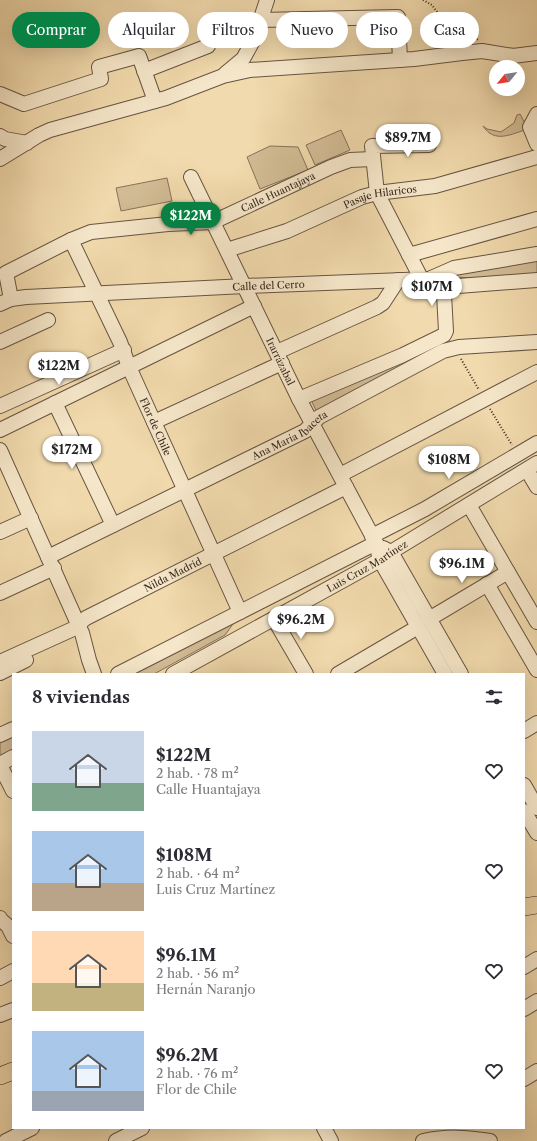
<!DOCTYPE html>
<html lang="es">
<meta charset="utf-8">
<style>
body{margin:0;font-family:"Libre Caslon Text",serif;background:#f2f2f3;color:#2b2b33;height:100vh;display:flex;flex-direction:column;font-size:15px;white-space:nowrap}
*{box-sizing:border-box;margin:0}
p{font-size:13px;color:#7c7c81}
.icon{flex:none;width:22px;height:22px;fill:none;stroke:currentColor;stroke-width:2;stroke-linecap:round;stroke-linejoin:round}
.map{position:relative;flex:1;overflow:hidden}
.details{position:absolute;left:12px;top:673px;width:513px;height:456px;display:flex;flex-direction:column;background:#fff;border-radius:0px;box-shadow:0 4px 16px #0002}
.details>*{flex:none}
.top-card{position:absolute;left:12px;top:12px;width:513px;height:36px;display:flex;gap:8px}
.needle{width:26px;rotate:240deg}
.buttons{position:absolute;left:489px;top:60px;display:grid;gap:8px}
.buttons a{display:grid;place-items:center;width:36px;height:36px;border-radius:50%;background:#fff;box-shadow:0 4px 16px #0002;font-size:20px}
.price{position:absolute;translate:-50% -34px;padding:0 9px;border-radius:14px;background:#fff;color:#222;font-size:13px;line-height:26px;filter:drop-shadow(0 1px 2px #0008)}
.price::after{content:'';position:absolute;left:50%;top:24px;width:12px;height:9px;margin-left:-6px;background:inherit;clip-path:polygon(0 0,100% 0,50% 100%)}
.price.on{background:#0b8043;color:#fff}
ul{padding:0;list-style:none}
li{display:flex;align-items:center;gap:12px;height:100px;padding:0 20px}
li span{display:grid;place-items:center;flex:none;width:112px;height:80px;border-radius:0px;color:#555}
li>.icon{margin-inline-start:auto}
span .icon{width:48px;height:48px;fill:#fffc;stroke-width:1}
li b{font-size:17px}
h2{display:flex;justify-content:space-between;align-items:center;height:48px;padding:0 20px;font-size:17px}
.chip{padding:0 14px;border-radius:18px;background:#fff;box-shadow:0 4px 16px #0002;font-size:14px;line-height:36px}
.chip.on{background:#0b8043;color:#fff}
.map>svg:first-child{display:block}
</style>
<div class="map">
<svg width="537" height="1141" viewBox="0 0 537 1141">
<rect width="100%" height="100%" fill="#f1daad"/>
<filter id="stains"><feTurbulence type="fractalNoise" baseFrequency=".005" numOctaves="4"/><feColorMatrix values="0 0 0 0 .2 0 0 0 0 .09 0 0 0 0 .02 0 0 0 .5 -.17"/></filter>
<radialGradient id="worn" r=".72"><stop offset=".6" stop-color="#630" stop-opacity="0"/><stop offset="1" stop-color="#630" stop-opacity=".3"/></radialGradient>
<g fill="#d2bc95" stroke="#86725a">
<path d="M520,114L528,129C511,134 495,144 483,126L487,129L501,132L514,123L517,115Z"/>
<polygon points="341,130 350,150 315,165 306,145"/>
<polygon points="270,146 298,147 308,170 260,189 247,157"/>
<polygon points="167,178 172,201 121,211 116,188"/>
<polygon points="537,259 537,275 476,278 450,277 462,272"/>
<polygon points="442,342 443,344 317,412 311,400"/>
<polygon points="236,620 225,635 154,674 129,674"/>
<polygon points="13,734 13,750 0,756 0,741"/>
</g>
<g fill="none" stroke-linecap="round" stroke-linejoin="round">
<g stroke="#675442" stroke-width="16">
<g id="minor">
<polyline points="260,20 398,17 400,60"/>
<polyline points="144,71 208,46"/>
<polyline points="225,74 243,59 254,39 267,0"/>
<polyline points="0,94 24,104 101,79 99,67 139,56 155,101"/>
<polyline points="537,114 530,127 537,144"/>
<polyline points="0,136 5,139 27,143"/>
<polyline points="0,159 39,135 50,130 166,98 223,76 250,70 414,59 462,53 482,51 513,56 537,53"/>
<path id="s1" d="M191,177L299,399L376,543L380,560L445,674"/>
<path id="s2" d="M71,240L120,342L129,367L240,612"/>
<path id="s3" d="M227,250L287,231L362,197L377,193L435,186L537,157"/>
<polyline points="409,255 537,219"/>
<polyline points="429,279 454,268 537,254"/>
<path id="s4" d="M11,299L6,273L71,240L91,232L168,224L213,222L331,167L350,160L373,159"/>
<path id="s5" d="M0,304L11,299L26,297L245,286L429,279L458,286L537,280"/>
<polyline points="0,342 48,320"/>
<polyline points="277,352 377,307 383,303 398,280"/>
<polyline points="299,399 403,355 444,335 446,331 444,294 438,287 422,280 377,193 372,146 429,145"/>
<polyline points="55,403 113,525"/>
<polyline points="0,406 124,350"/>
<polyline points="154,422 282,363"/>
<polyline points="0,430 254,306"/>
<polyline points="0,450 82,633 89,660 94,674"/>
<polyline points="527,470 537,487"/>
<polyline points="340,475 537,372"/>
<polyline points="469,505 537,622"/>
<polyline points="0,532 31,518"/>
<polyline points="372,536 425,509 537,443"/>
<polyline points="383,548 391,552 461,674"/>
<path id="s6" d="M48,557L305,431L319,417L443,351L459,347L537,342"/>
<polyline points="487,584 537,670"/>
<polyline points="0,593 54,568"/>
<polyline points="274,619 306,674"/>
<polyline points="429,619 508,572"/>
<path id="s7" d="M0,662L73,629L86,618L346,487"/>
<polyline points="0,673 26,660"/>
<polyline points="118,674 376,543"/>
<path id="s8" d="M173,674L380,560L391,552L537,463"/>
<polyline points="338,674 418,627"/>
<polyline points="524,731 537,723"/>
<polyline points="0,735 13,729"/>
<polyline points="0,764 13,757"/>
<polyline points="0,765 13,791"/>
<polyline points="524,785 537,808"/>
<polyline points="524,811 537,833"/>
<polyline points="0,918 1,920 8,926 13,936"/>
<polyline points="524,967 537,959"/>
<polyline points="0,978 13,971"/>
<polyline points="524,1009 537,1001"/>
<polyline points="0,1015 13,1010"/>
<polyline points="524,1079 537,1071"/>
<polyline points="324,1128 331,1141"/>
<polyline points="6,1141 32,1128"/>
<polyline points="116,1141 142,1128"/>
<path d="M423,1141C447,1136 466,1137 490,1141"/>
</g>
</g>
<g stroke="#39281f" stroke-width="18">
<g id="major">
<polyline points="524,907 537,905"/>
<polyline points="0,1076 13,1071"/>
</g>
</g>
<g stroke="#39281f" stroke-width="2" stroke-dasharray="1 2" stroke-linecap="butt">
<polyline points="423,0 432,5 446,24 454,31 474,37 478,40"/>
<polyline points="461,359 479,390"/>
<polyline points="490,409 512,445"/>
</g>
<use href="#minor" stroke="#f6e7ca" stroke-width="14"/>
<use href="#major" stroke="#f1daad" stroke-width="17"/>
</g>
<g text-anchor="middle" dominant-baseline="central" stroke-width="4" stroke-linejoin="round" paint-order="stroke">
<g font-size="10" fill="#39281f" stroke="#f6e7ca">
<text stroke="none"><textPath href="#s4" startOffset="315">Calle Huantajaya</textPath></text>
<text stroke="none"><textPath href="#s3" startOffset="163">Pasaje Hilaricos</textPath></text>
<text stroke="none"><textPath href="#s5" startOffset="270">Calle del Cerro</textPath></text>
<text stroke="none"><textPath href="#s1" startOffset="205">Irarrázabal</textPath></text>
<text stroke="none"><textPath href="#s2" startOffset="205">Flor de Chile</textPath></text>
<text stroke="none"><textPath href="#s6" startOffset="271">Ana María Ibaceta</textPath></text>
<text stroke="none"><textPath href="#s8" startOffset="222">Luis Cruz Martínez</textPath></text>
<text stroke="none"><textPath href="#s7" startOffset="194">Nilda Madrid</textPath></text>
</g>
</g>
<rect width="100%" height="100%" filter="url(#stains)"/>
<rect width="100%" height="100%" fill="url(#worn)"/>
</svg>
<div class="buttons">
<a><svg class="needle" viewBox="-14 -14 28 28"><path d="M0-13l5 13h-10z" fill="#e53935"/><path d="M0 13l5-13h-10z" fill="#7c7c81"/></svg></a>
</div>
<b class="price" style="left:408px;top:158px">$89.7M</b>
<b class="price on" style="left:191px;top:236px">$122M</b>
<b class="price" style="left:432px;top:307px">$107M</b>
<b class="price" style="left:59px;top:386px">$122M</b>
<b class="price" style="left:72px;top:470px">$172M</b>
<b class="price" style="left:449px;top:480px">$108M</b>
<b class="price" style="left:462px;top:584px">$96.1M</b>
<b class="price" style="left:301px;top:640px">$96.2M</b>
<div class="top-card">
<a class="chip on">Comprar</a>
<a class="chip">Alquilar</a>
<a class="chip">Filtros</a>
<a class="chip">Nuevo</a>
<a class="chip">Piso</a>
<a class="chip">Casa</a>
</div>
<section class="details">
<h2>8 viviendas<svg class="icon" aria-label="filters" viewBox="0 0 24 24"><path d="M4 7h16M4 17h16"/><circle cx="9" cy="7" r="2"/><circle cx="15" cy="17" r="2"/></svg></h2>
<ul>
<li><span style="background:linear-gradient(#c9d6e8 65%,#7fa58c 0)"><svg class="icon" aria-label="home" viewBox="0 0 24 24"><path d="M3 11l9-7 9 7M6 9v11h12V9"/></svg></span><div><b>$122M</b><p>2 hab. · 78 m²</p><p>Calle Huantajaya</p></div><svg class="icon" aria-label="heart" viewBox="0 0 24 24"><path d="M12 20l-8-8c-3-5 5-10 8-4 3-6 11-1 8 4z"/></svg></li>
<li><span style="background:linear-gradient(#a9c7e8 65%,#b9a48a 0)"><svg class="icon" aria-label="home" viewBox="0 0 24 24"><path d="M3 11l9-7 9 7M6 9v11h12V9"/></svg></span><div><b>$108M</b><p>2 hab. · 64 m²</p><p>Luis Cruz Martínez</p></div><svg class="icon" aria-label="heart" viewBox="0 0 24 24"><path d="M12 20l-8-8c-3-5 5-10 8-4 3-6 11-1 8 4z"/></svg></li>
<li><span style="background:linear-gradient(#ffd9b3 65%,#c2b280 0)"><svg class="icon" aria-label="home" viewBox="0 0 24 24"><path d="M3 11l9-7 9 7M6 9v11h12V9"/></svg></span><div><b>$96.1M</b><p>2 hab. · 56 m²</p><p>Hernán Naranjo</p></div><svg class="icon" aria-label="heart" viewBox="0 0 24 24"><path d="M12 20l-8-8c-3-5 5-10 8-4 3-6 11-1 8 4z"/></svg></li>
<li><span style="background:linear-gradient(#a9c7e8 75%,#9aa5b1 0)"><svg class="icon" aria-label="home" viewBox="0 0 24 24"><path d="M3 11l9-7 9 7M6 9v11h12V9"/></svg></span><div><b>$96.2M</b><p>2 hab. · 76 m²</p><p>Flor de Chile</p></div><svg class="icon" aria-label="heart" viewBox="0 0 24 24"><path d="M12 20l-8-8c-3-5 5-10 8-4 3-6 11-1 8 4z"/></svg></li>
</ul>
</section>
</div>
